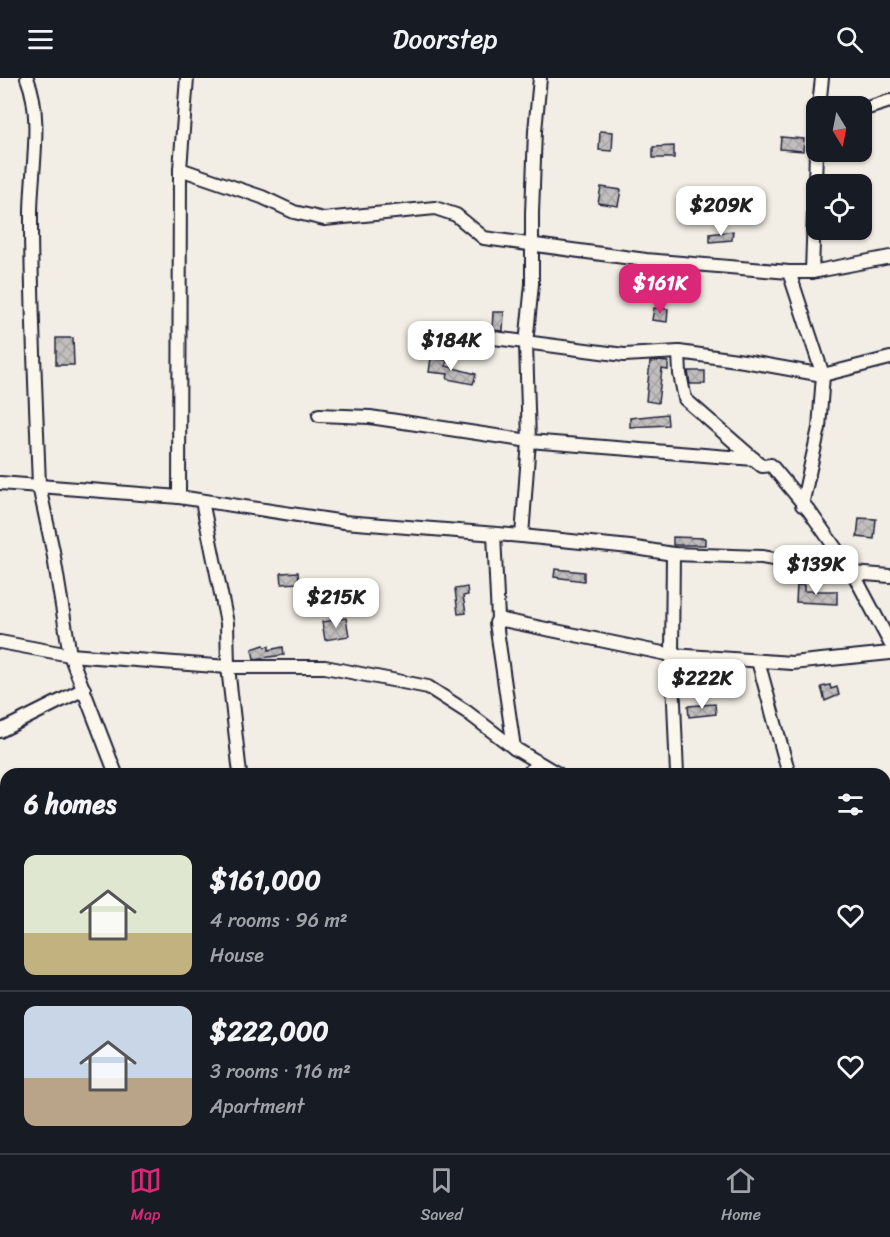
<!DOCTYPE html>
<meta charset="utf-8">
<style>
body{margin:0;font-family:Sriracha,sans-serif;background:#242831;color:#f1f3f6;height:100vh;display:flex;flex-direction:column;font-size:22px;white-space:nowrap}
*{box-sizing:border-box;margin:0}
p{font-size:20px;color:#9ea1a6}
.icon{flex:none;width:33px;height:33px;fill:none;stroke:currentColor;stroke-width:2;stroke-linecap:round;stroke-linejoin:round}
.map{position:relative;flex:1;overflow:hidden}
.drawer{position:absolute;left:0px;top:690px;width:891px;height:386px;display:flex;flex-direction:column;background:#171b24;border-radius:18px 18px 0 0;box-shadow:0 2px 4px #0004}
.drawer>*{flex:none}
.needle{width:39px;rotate:170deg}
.tools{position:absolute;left:806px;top:18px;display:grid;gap:12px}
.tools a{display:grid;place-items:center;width:66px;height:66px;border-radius:12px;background:#171b24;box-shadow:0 2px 4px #0004;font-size:30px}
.price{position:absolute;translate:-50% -51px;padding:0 14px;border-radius:12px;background:#fff;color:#222;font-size:20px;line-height:39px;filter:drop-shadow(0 2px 3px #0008)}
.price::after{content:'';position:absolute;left:50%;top:36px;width:18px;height:14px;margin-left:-9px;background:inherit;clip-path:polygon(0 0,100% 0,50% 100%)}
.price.selected{background:#db2777;color:#fff}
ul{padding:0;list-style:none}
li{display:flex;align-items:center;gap:18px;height:150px;padding:0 24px}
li+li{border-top:2px solid #363941}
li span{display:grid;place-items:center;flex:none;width:168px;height:120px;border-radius:12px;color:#555}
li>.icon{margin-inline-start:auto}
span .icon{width:72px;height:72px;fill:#fffc;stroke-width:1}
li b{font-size:26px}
h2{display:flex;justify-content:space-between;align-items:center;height:72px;padding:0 24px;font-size:26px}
header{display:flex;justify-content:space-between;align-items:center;height:78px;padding:0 24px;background:#171b24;font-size:27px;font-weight:600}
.menu{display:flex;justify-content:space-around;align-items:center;height:84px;border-top:2px solid #363941;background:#171b24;font-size:16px;color:#9ea1a6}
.menu a{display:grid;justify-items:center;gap:3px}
.menu .selected{color:#db2777}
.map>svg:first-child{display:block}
</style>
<header><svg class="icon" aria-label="menu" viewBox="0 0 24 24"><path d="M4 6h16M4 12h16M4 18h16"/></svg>Doorstep<svg class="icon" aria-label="search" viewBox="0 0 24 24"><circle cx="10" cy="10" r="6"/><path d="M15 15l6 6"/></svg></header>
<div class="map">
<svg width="890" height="1075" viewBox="0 0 890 1075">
<defs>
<pattern id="building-cross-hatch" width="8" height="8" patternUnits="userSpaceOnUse" patternTransform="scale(1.5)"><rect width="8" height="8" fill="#c2bebe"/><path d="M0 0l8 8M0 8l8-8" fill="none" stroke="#a6a3a4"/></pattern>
</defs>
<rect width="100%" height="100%" fill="#f2eee5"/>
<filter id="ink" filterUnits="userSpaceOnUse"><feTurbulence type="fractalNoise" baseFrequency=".0167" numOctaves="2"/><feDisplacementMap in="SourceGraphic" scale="12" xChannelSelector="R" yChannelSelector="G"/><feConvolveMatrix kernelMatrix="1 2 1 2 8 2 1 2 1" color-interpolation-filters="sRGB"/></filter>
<g filter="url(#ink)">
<g fill="url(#building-cross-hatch)" stroke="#22223b" stroke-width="1.5">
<polygon points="600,53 613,54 612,73 599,72"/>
<polygon points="781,59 804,61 803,73 780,71"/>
<polygon points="674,68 674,80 653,80 653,69"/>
<polygon points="601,109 621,112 618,128 598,125"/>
<polygon points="733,153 732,162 710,164 710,156"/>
<polygon points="654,230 668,231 667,244 652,242"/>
<polygon points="493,234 504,234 503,253 492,252"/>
<polygon points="56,260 73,260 74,287 56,287"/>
<polygon points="431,280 447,282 446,288 476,296 473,306 447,301 448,296 429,294"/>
<polygon points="658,283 668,284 668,292 662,291 658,325 646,323 650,284"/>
<polygon points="688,293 705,293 705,306 690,306"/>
<polygon points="667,336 668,347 630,349 630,340"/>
<polygon points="859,440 876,441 874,461 857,459"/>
<polygon points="673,459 705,460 705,467 673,467"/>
<polygon points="555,491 584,494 584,503 554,499"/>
<polygon points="298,494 299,505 282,506 281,495"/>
<polygon points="797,507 804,507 804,513 837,513 837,526 796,524"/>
<polygon points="467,509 468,517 463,518 466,535 458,536 455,511"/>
<polygon points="346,540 349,558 325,562 322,544"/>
<polygon points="264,567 265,569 269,568 269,572 283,569 284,577 254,581 252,571"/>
<polygon points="830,607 831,611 837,609 839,617 825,623 821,609"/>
<polygon points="715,626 716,636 689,639 688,628"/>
</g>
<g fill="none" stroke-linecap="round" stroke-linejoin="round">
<g stroke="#22223b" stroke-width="16">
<g id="street">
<polyline points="819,28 822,0"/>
<polyline points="861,32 890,23"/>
<polyline points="180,91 262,119 294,134 324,141 435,130 456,137 484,160 646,182 789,194"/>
<polyline points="812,194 890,179"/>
<polyline points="438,256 494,260 624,277 679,274"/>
<polyline points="890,280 823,297 744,283 679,274 680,296 685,321 762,388 771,387 810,434 853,495 890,498"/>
<polyline points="319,337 370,339 529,363 754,381"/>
<path d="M0,405L39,408C36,319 31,230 31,141C30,96 44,42 27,0"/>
<polyline points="179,419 180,91 187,0"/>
<polyline points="202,423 227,545 228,589 240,696"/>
<polyline points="802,427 819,350 823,297 789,194 812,194 816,74"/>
<polyline points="494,456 498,541"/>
<polyline points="522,458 529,363 526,266 532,206 532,135 535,53 540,0"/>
<polyline points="673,476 672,577 677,696"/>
<polyline points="0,564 70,577 228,589 325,589 428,609 467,634 514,670 558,696"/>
<polyline points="758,583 789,696"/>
<polyline points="0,653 84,611"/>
<polyline points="514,670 496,545 498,541 672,577 792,585 890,575"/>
<polyline points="116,696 70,577 53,473 39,408 179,419 344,444 522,458 630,469 673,476 762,479 853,495 890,565"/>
<polyline points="528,696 537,685"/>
<polyline points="885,891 890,890"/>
<polyline points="200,1070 202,1075"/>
<polyline points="320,1070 321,1075"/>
<polyline points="431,1070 433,1075"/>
<polyline points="546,1070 548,1075"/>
<polyline points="662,1070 664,1075"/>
<polyline points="768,1070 770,1075"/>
<polyline points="882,1070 884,1075"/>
</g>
</g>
<use href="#street" stroke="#fbf7ec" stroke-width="12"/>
</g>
</g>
</svg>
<div class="tools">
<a><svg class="needle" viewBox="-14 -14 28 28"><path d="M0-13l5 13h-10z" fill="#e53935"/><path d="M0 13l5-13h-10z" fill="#9ea1a6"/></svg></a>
<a><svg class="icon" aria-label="locate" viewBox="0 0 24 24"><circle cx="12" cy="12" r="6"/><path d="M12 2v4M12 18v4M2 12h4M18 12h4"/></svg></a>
</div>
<b class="price" style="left:721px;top:159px">$209K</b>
<b class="price selected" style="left:660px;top:237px">$161K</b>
<b class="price" style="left:451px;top:294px">$184K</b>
<b class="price" style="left:816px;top:518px">$139K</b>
<b class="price" style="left:336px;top:551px">$215K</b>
<b class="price" style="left:702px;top:632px">$222K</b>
<section class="drawer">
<h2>6 homes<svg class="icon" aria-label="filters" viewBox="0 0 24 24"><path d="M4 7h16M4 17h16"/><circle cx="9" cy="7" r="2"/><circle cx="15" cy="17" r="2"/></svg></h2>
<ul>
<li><span style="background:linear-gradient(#dfe7d0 65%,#c2b280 0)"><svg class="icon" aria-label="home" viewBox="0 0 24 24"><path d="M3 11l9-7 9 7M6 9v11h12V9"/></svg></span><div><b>$161,000</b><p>4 rooms · 96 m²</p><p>House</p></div><svg class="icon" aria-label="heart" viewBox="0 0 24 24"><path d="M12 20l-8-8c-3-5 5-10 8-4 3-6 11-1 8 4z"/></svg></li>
<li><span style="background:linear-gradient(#c9d6e8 60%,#b9a48a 0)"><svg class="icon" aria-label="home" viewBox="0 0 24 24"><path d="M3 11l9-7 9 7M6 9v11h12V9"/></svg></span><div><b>$222,000</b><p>3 rooms · 116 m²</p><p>Apartment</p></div><svg class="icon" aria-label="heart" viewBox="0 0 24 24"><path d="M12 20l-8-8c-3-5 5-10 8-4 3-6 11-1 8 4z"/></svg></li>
</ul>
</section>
</div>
<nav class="menu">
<a class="selected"><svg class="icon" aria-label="map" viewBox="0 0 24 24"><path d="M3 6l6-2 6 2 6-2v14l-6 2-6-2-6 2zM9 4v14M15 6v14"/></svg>Map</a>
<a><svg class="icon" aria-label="saved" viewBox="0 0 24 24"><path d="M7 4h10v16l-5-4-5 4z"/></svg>Saved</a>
<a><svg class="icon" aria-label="home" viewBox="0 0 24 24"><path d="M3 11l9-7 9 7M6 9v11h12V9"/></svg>Home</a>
</nav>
